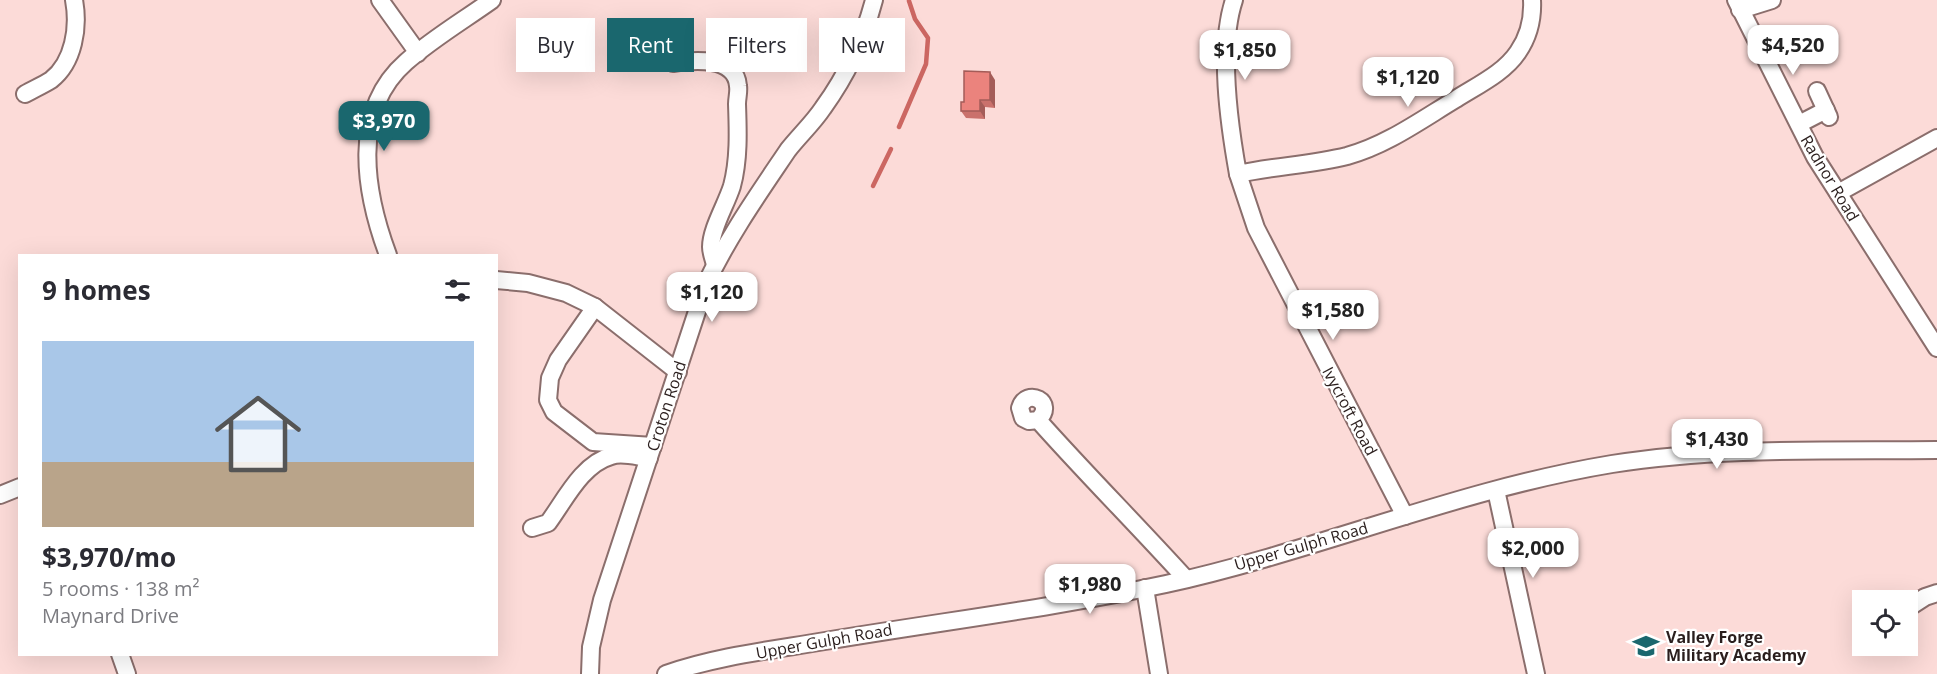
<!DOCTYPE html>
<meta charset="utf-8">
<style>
body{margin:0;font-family:"Open Sans",sans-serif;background:#f7f7f7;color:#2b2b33;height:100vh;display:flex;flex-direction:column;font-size:22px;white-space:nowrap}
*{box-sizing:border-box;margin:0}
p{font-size:20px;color:#7c7c81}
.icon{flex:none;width:33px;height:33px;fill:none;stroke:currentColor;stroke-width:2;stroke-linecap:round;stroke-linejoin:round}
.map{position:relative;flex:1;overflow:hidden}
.panel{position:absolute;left:18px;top:254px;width:480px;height:402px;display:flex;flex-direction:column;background:#fff;border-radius:0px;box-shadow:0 6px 24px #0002}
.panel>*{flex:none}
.guide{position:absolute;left:516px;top:18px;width:570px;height:54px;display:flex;gap:12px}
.fabs{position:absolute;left:1852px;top:590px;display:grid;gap:12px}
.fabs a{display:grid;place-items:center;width:66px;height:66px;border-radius:0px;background:#fff;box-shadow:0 6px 24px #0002;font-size:30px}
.price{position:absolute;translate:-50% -51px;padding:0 14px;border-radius:12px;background:#fff;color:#222;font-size:20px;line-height:39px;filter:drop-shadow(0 2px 3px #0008)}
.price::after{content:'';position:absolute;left:50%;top:36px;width:18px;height:14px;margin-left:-9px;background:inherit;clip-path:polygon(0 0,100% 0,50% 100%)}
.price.current{background:#1a676e;color:#fff}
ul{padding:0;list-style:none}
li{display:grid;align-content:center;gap:12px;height:318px;padding:0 24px}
li span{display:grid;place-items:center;height:186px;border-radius:0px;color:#555}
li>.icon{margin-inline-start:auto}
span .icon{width:108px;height:108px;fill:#fffc;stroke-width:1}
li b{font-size:26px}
h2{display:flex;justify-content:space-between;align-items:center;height:72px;padding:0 24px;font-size:26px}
.tag{padding:0 21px;border-radius:0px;background:#fff;box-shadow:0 6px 24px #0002;font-size:21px;line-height:54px}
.tag.current{background:#1a676e;color:#fff}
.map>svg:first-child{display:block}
</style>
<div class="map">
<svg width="1937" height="674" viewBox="0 0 1937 674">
<rect width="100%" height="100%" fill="#fcdbd8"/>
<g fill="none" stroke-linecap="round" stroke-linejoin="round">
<g stroke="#cc6762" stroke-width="4.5">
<polyline points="899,127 926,64 928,38 915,19 909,1"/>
<polyline points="873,186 891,149"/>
</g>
<g stroke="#8b6e6c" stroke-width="20">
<g id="minor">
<polyline points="380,0 418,53"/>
<path d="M1234,0C1218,48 1229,124 1238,174C1274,166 1311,165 1347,156C1387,145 1421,120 1456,99C1478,85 1504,73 1518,52C1529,36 1533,19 1532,0"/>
<polyline points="1736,0 1815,157 1937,348"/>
<polyline points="1740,10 1772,0"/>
<path d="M673,63C693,60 736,56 738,86C739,92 737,98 737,104C738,131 739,160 732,186C726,205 711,229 711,247C711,253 714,260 715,265"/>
<polyline points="1817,91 1829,117"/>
<path d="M25,94C34,89 43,85 51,80C74,62 79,27 74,0"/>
<polyline points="1799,124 1826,110"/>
<polyline points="1238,174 1256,228 1405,516"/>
<polyline points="1838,193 1937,138"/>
<path d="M388,255C365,193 350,111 406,62C432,39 464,20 492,0"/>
<polyline points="496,280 528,283 566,293 595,307 678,372"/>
<polyline points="595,307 558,360 550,378 548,400 554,412 593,442 653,446"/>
<path d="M1038,420C1057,402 1026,387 1020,408L1023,418L1029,421L1038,420C1086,474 1137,525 1186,579"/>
<polyline points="1496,490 1536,674"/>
<polyline points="0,495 20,487"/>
<path d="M532,528L548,523C565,500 582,464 611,456C622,452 638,457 649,458"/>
<polyline points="1145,588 1159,674"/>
<polyline points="1908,608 1925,597 1937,593"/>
<polyline points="120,654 127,674"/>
<path d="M590,674L591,647L602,600L706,284C728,237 759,193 788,150C799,136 813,123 823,108C847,75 864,38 874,0"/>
<path d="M666,674C717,656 772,650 825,641C938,622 1053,608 1166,584C1316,551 1460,489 1612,464C1719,447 1829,451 1937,450"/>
</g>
</g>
<use href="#minor" stroke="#fff" stroke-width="16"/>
</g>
<polygon fill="#ca716c" points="995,80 995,108 985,107 985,119 966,118 961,111 964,102"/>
<g fill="#a45c58">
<polygon points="990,72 995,80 995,108 990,100"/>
<polygon points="980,100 985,107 985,119 980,111"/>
</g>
<polygon fill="#eb837d" stroke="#a45c58" stroke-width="1.5" points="964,71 990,72 990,100 980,100 980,111 961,111 961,102 964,102"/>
<defs>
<g id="university-bare" transform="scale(2.07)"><path d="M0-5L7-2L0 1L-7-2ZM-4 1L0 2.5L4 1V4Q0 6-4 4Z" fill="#1a676e" stroke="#fff" stroke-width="2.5" paint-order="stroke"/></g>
</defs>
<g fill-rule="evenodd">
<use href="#university-bare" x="1646" y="646"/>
</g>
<g text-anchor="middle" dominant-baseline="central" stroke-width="4.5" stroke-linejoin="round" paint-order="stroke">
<g font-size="16" fill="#2a1e1d" stroke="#fff">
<text transform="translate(1830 178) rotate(59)">Radnor Road</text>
<text transform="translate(666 406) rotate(-72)">Croton Road</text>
<text transform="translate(1350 411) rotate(62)">Ivycroft Road</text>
<text transform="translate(1301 546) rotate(-16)">Upper Gulph Road</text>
<text transform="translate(824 641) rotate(-10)">Upper Gulph Road</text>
</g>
<g font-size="16" font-weight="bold" fill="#2a1e1d" stroke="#fff" text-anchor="start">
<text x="1666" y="637">Valley Forge<tspan x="1666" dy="18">Military Academy</tspan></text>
</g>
</g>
</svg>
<div class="fabs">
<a><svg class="icon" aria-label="locate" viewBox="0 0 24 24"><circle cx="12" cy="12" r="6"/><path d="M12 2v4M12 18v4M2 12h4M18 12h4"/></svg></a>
</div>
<b class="price" style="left:1793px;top:76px">$4,520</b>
<b class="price" style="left:1245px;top:81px">$1,850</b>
<b class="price" style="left:1408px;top:108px">$1,120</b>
<b class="price current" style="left:384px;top:152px">$3,970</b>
<b class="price" style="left:712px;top:323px">$1,120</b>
<b class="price" style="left:1333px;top:341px">$1,580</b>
<b class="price" style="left:1717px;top:470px">$1,430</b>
<b class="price" style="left:1533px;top:579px">$2,000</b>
<b class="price" style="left:1090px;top:615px">$1,980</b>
<div class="guide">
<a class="tag">Buy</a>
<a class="tag current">Rent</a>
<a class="tag">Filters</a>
<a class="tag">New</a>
</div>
<section class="panel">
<h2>9 homes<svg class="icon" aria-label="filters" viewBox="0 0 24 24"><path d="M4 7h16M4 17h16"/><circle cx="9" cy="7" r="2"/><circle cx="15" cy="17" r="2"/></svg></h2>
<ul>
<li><span style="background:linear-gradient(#a9c7e8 65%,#b9a48a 0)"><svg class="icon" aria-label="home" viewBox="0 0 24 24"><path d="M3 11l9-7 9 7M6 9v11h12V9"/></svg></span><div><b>$3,970/mo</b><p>5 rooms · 138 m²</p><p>Maynard Drive</p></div></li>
</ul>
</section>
</div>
